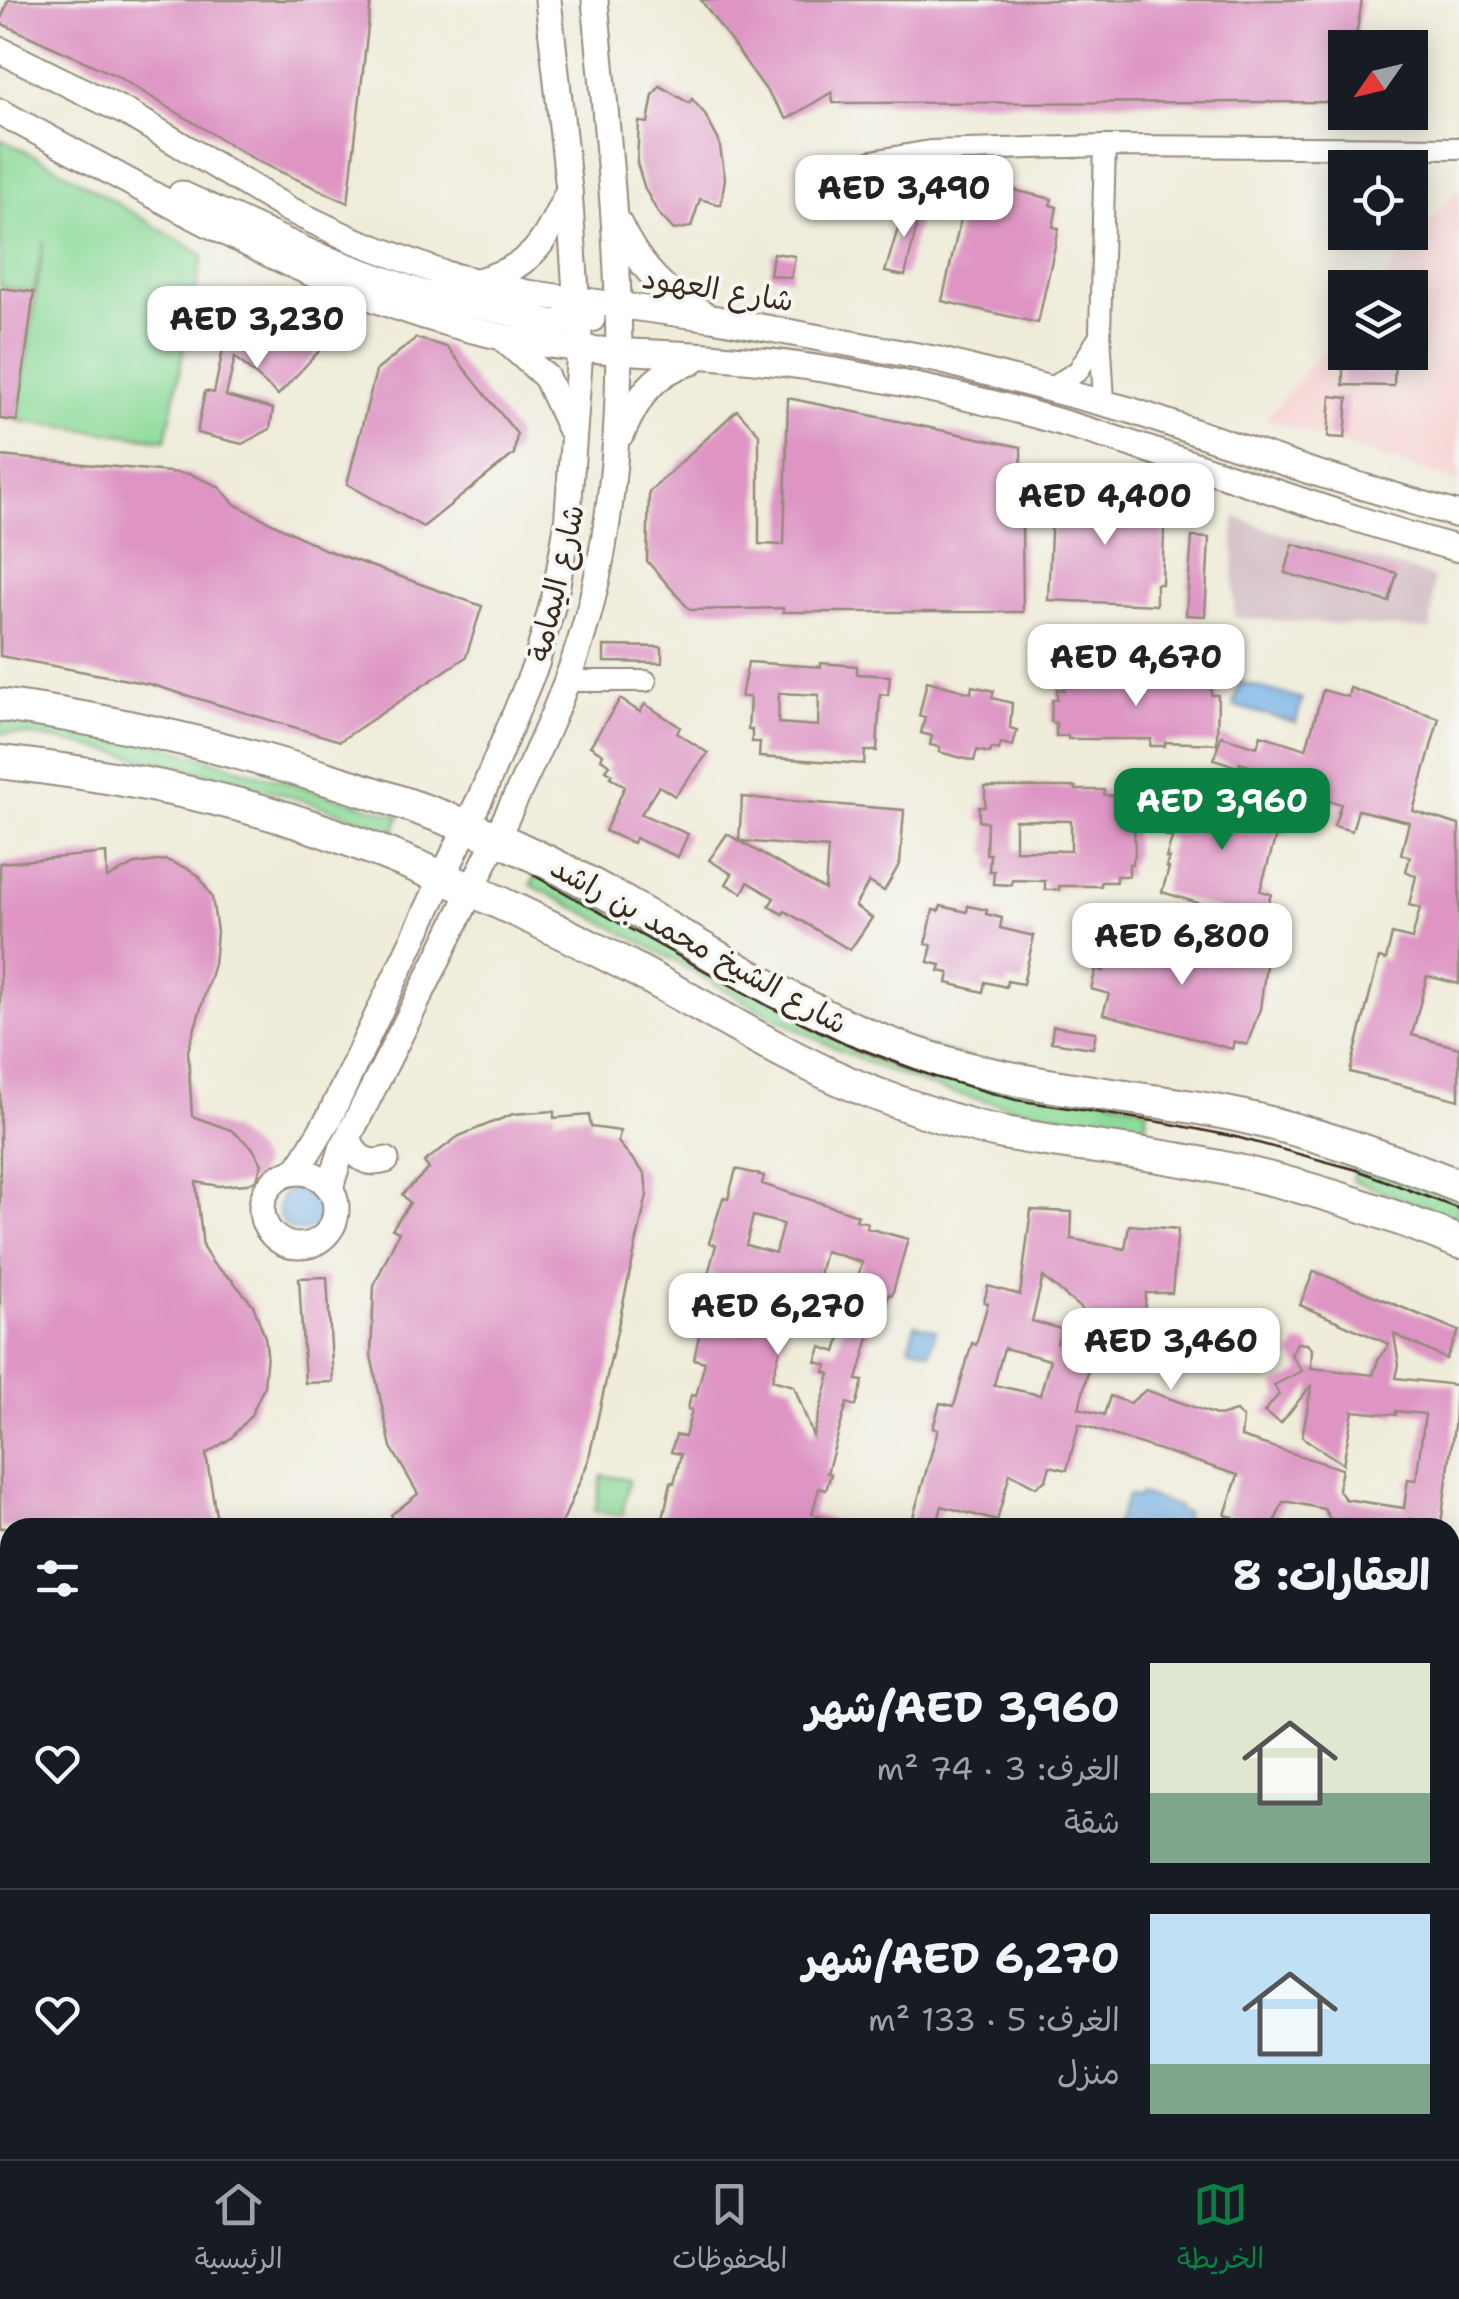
<!DOCTYPE html>
<html lang="ar">
<meta charset="utf-8">
<style>
body{margin:0;font-family:"Shantell Sans","Playpen Sans Arabic",sans-serif;background:#242831;color:#f1f3f6;direction:rtl;height:100vh;display:flex;flex-direction:column;font-size:38px;white-space:nowrap}
*{box-sizing:border-box;margin:0}
p{font-size:32px;color:#9ea1a6}
.icon{flex:none;width:55px;height:55px;fill:none;stroke:currentColor;stroke-width:2;stroke-linecap:round;stroke-linejoin:round}
.map{position:relative;flex:1;overflow:hidden;direction:ltr}
.side{position:absolute;left:0px;top:1518px;width:1460px;height:642px;display:flex;flex-direction:column;background:#171b24;border-radius:30px 30px 0 0;box-shadow:0 5px 25px #0003;direction:rtl}
.side>*{flex:none}
.needle{width:65px;rotate:236deg}
.tools{position:absolute;left:1328px;top:30px;display:grid;gap:20px}
.tools a{display:grid;place-items:center;width:100px;height:100px;border-radius:0px;background:#171b24;box-shadow:0 5px 25px #0003;font-size:50px}
.price{position:absolute;translate:-50% -85px;padding:0 22px;border-radius:20px;background:#fff;color:#222;font-size:32px;line-height:65px;filter:drop-shadow(0 2px 5px #0008)}
.price::after{content:'';position:absolute;left:50%;top:60px;width:30px;height:22px;margin-left:-15px;background:inherit;clip-path:polygon(0 0,100% 0,50% 100%)}
.price.selected{background:#0b8043;color:#fff}
ul{padding:0;list-style:none}
li{display:flex;align-items:center;gap:30px;height:250px;padding:0 30px}
li+li{border-top:2px solid #363941}
li span{display:grid;place-items:center;flex:none;width:280px;height:200px;border-radius:0px;color:#555}
li>.icon{margin-inline-start:auto}
span .icon{width:120px;height:120px;fill:#fffc;stroke-width:1}
li b{font-size:42px}
h2{display:flex;justify-content:space-between;align-items:center;height:120px;padding:0 30px;font-size:42px}
.dock{display:flex;justify-content:space-around;align-items:center;height:140px;border-top:2px solid #363941;background:#171b24;font-size:28px;color:#9ea1a6}
.dock a{display:grid;justify-items:center;gap:5px}
.dock .selected{color:#0b8043}
.map>svg:first-child{display:block}
</style>
<div class="map">
<svg width="1459" height="2159" viewBox="0 0 1459 2159">
<rect width="100%" height="100%" fill="#f6f6f2"/>
<filter id="ink" filterUnits="userSpaceOnUse"><feTurbulence type="fractalNoise" baseFrequency=".01" numOctaves="2"/><feDisplacementMap in="SourceGraphic" scale="20" xChannelSelector="R" yChannelSelector="G"/><feConvolveMatrix kernelMatrix="1 2 1 2 8 2 1 2 1" color-interpolation-filters="sRGB"/></filter>
<filter id="wash" filterUnits="userSpaceOnUse"><feTurbulence type="fractalNoise" baseFrequency=".0048" numOctaves="4" result="noise"/><feDisplacementMap in="SourceGraphic" scale="40" xChannelSelector="R" yChannelSelector="G"/><feGaussianBlur stdDeviation="2.25" result="paint"/><feColorMatrix in="noise" values="0 0 0 0 0 0 0 0 0 0 0 0 0 0 0 0 0 1.4 0 .05"/><feComposite in="paint" operator="in"/></filter>
<g filter="url(#wash)">
<rect width="100%" height="100%" fill="#efecda"/>
<polygon fill="#f7d0cf" points="1459,189 1459,483 1265,419 1345,324 1345,352 1410,352 1410,288 1376,287"/>
<polygon fill="#d2bec5" points="1234,516 1276,532 1434,577 1431,630 1234,618"/>
<g fill="#8ddb9a" stroke="#64825c" stroke-width="2.5">
<polygon points="0,139 55,166 203,255 166,440 17,421 44,240 34,292 0,286"/>
<path d="M0,718L154,743L400,816L394,832C310,799 224,777 136,757C92,747 45,735 0,733Z"/>
<path d="M540,867L785,1006L1148,1109L1145,1127C1072,1117 998,1108 927,1085C829,1053 743,999 653,949C613,926 572,906 531,885Z"/>
<polygon points="1358,1160 1459,1200 1459,1221 1352,1180"/>
<polygon points="602,1475 629,1480 622,1516 595,1511"/>
</g>
<g fill="#76b1e7" stroke="#586e82" stroke-width="2.5">
<polygon points="1240,682 1302,699 1296,723 1233,706"/>
<circle cx="300" cy="1209" r="22"/>
<polygon points="915,1324 936,1330 930,1352 909,1346"/>
<polygon points="1140,1494 1178,1506 1177,1510 1187,1513 1184,1523 1189,1527 1115,1527 1128,1495 1138,1498"/>
<polygon points="1459,1658 1459,2159 1413,2159 1409,2150 1450,2150 1450,1661"/>
<polygon points="241,2150 1025,2150 1028,2159 241,2159"/>
<polygon points="1099,2150 1348,2150 1343,2153 1343,2159 1083,2159 1100,2154"/>
</g>
<g id="blocks">
<g fill="#de95c4" fill-rule="evenodd">
<polygon points="8,0 371,0 348,203 257,161 115,75 0,23"/>
<polygon points="701,0 1362,0 1354,48 1345,48 1345,102 833,103 832,92 787,119"/>
<polygon points="660,86 689,103 692,99 704,113 719,141 725,178 721,205 700,199 691,227 674,230 658,213 645,189 637,163 639,122 648,123 653,95"/>
<polygon points="988,184 1052,199 1050,205 1057,207 1053,227 1059,228 1038,323 942,301 965,200 983,204"/>
<polygon points="906,201 922,204 905,276 885,272"/>
<polygon points="773,253 795,256 791,278 770,275"/>
<polygon points="0,288 34,292 17,421 0,419"/>
<polygon points="288,294 302,308 291,319 322,348 278,395 235,357 226,396 273,409 270,429 242,444 197,433 205,391 214,393 226,335 234,336 270,299 277,306"/>
<polygon points="416,338 447,347 517,434 514,454 423,527 347,484 376,371"/>
<polygon points="1343,353 1395,357 1394,386 1343,385"/>
<polygon points="1331,396 1348,398 1345,438 1328,437"/>
<polygon points="788,398 1021,447 1023,612 783,612 783,608 690,610 647,561 649,492 737,410 759,434 759,544 784,545"/>
<polygon points="0,456 190,474 218,486 236,505 326,550 482,606 466,657 340,741 149,684 0,656"/>
<polygon points="1053,489 1128,493 1128,499 1144,500 1144,507 1165,508 1162,584 1156,584 1156,605 1048,600"/>
<polygon points="1192,537 1209,538 1205,616 1186,615"/>
<polygon points="1293,544 1397,573 1389,602 1285,573"/>
<polygon points="604,646 662,647 662,663 604,662"/>
<path d="M748,662L821,667V663L857,666V674L890,676L888,695L880,694L877,751H865L864,764L759,757L760,742H752V730H748L750,697H741ZM779,693L819,695L818,726L778,723Z"/>
<polygon points="1064,672 1085,673 1085,677 1118,678 1118,674 1194,677 1194,682 1211,683 1211,695 1218,695 1217,744 1165,742 1165,746 1150,746 1151,739 1068,739 1068,736 1056,736 1056,723 1051,722 1052,700 1057,700 1057,689 1064,690"/>
<polygon points="927,681 971,693 972,686 994,691 992,698 1012,703 1010,728 1017,730 1013,746 1001,743 999,750 992,748 990,753 977,750 974,761 939,752 940,747 930,745 932,736 921,733 925,717 919,716"/>
<polygon points="1350,688 1439,718 1413,811 1459,825 1459,984 1427,976 1412,1035 1459,1048 1459,1100 1350,1072 1379,958 1386,960 1392,934 1412,939 1420,908 1409,905 1416,876 1406,871 1410,857 1401,854 1409,822 1358,810 1352,831 1334,826 1341,804 1302,793 1303,789 1295,788 1297,781 1240,763 1238,767 1214,759 1221,736 1257,747 1261,735 1306,749 1323,690 1348,697"/>
<polygon points="620,699 640,712 645,704 680,727 677,733 708,753 675,796 659,786 641,814 688,834 678,857 635,838 633,843 605,831 625,786 610,777 612,774 606,770 610,765 601,759 603,754 590,746"/>
<path d="M985,787H1076V790H1104V795L1133,796L1135,854L1132,864H1129V876H1116V882H1101V886H1059V890H1045V881L1012,880V885L993,884L994,871H989L990,854H986L987,822L979,821V807H985ZM1015,820L1071,821V851L1015,850Z"/>
<polygon points="1193,788 1210,794 1212,789 1259,803 1258,809 1291,821 1287,835 1277,832 1260,891 1271,894 1263,919 1244,914 1243,917 1162,892 1169,868 1166,867 1169,858 1166,858 1172,838 1164,835 1169,817 1178,820 1179,815 1185,816"/>
<polygon points="742,797 904,810 900,863 884,891 869,882 855,906 872,918 850,950 785,911 783,914 769,906 774,898 748,882 742,893 726,884 732,874 709,860 727,834 825,890 828,848 739,841"/>
<polygon points="106,853 107,878 135,864 166,860 189,869 199,876 212,897 217,932 214,964 188,1051 192,1116 231,1130 252,1147 262,1164 257,1179 247,1184 219,1186 196,1182 203,1248 214,1265 231,1279 253,1305 265,1337 267,1353 264,1387 251,1415 231,1438 206,1454 218,1528 0,1528 0,863"/>
<polygon points="941,906 967,912 968,906 987,910 986,914 1002,918 1000,928 1034,936 1023,984 1007,981 1006,987 985,982 983,992 947,983 949,973 939,971 941,965 928,962 932,945 926,944 933,910 939,911"/>
<polygon points="1168,923 1183,928 1180,942 1266,965 1260,1009 1247,1045 1234,1041 1232,1049 1103,1014 1109,994 1091,989 1096,969 1104,971 1109,951 1119,954 1125,933 1131,935 1137,925 1165,933"/>
<polygon points="1053,1026 1096,1032 1093,1048 1051,1042"/>
<polygon points="554,1111 554,1118 589,1115 591,1127 620,1131 618,1142 645,1174 647,1195 588,1462 560,1528 400,1528 391,1515 418,1494 391,1447 371,1356 374,1285 399,1232 392,1229 410,1203 402,1194 429,1169 424,1162 459,1136 513,1114"/>
<path d="M736,1169L764,1176L762,1184L858,1215L856,1220L868,1223L867,1228L908,1239L892,1295L889,1294L886,1304L879,1302L857,1380L863,1381L856,1406L847,1403L827,1473L831,1474L826,1490L819,1488L812,1514L844,1524L843,1528H661L671,1482L674,1483L681,1454L671,1452L676,1435L685,1437L692,1410L688,1409L691,1395L696,1396L705,1362L694,1359L703,1317L708,1318L719,1277L708,1274L716,1245L709,1243L723,1198L728,1199ZM753,1216L783,1224L775,1253L746,1245ZM825,1251L862,1262L849,1306L842,1305L840,1320L845,1322L836,1352L821,1347L816,1362L827,1365L825,1372L830,1374L813,1436L794,1386L772,1380L796,1290L814,1295Z"/>
<path d="M1031,1210L1072,1212L1071,1239L1125,1249L1129,1225L1178,1229L1172,1293H1146L1142,1338L1126,1346L1043,1277L1032,1321L1061,1329L1057,1343L1093,1352L1079,1408L1104,1415L1110,1396L1130,1403L1146,1390L1219,1416L1236,1411L1243,1419L1241,1437L1342,1469L1338,1489L1345,1499L1404,1508L1408,1479L1416,1480L1425,1414L1396,1411V1415L1353,1411L1343,1464L1302,1437L1312,1384L1281,1423L1264,1412L1279,1394L1274,1385L1302,1371L1291,1355L1297,1343L1307,1344L1312,1349L1311,1368L1373,1375L1378,1360L1389,1344L1300,1305L1314,1271L1459,1331L1446,1359L1394,1334L1399,1365L1396,1378L1456,1385L1454,1426L1441,1524L1409,1519L1407,1528H1336L1324,1509L1290,1502H1283L1272,1528H1230L1233,1517L1225,1515L1238,1475L1079,1424L1067,1470L1050,1466L1046,1480L1036,1487L1010,1473L997,1521L942,1506L936,1528L911,1524L938,1430L933,1428L940,1403L954,1406L972,1343L976,1345L988,1303L984,1302L988,1286L1020,1295ZM1004,1348L1050,1360L1040,1395L994,1385Z"/>
<polygon points="327,1277 333,1382 305,1383 299,1278"/>
</g>
</g>
</g>
<g filter="url(#ink)">
<use href="#blocks" fill-opacity="0" stroke="#958b7c" stroke-width="2.5"/>
<g fill="none" stroke-linecap="round" stroke-linejoin="round">
<g stroke="#958b7c" stroke-width="24">
<g id="minor">
<polyline points="819,191 872,161 930,151 1105,146 1459,148"/>
<polyline points="1051,388 1078,371 1098,339"/>
<polyline points="1104,402 1100,332 1105,146"/>
<polyline points="567,681 646,681"/>
</g>
</g>
<g stroke="#958b7c" stroke-width="29">
<g id="tertiary">
<polyline points="0,50 129,114 288,209 351,239 444,274 527,293 712,318 939,360 1130,410 1313,472 1459,515"/>
<path d="M0,112C162,197 317,296 498,336C572,353 646,351 721,357C812,364 905,382 994,404C1152,444 1302,507 1459,549"/>
<polyline points="181,194 313,254 422,293 554,323 592,319"/>
<path d="M619,224C637,263 664,294 703,313"/>
<path d="M474,282C537,265 542,245 569,190"/>
<polyline points="507,342 546,377 570,429"/>
<path d="M622,433C638,398 653,372 692,362"/>
<path d="M349,1137C353,1156 366,1166 386,1160"/>
<circle cx="299" cy="1209" r="37"/>
<polyline points="296,1172 329,1118 483,792 536,664 555,596 567,526 580,350 569,190 548,0"/>
<path d="M330,1188L342,1149C394,1048 445,946 494,843C531,766 570,688 591,604C640,407 613,200 595,0"/>
</g>
</g>
<g stroke="#958b7c" stroke-width="36">
<g id="primary">
<path d="M0,705C116,720 230,748 341,783C408,804 474,826 537,857C664,917 776,1005 909,1051C1004,1084 1101,1092 1199,1108C1288,1123 1375,1153 1459,1186"/>
<path d="M0,762C95,773 191,789 282,817C396,853 505,903 611,957C706,1005 793,1066 895,1101C929,1113 964,1125 999,1132C1065,1145 1133,1150 1199,1163C1289,1180 1375,1207 1459,1242"/>
</g>
</g>
<use href="#minor" stroke="#fff" stroke-width="20"/>
<use href="#tertiary" stroke="#fff" stroke-width="25"/>
<use href="#primary" stroke="#fff" stroke-width="32"/>
<polyline stroke="#3b2a1e" stroke-width="2.5" points="533,875 768,1006 845,1043 935,1077 1016,1100 1166,1123 1236,1137 1357,1170 1459,1209"/>
</g>
</g>
<g text-anchor="middle" dominant-baseline="central" stroke-width="8" stroke-linejoin="round" paint-order="stroke">
<g font-size="30" fill="#3b2a1e" stroke="#f6f6f2">
<text transform="translate(718 289) rotate(9)">شارع العهود</text>
<text transform="translate(556 583) rotate(-77)">شارع اليمامة</text>
<text transform="translate(699 945) rotate(29)">شارع الشيخ محمد بن راشد</text>
</g>
</g>
</svg>
<div class="tools">
<a><svg class="needle" viewBox="-14 -14 28 28"><path d="M0-13l5 13h-10z" fill="#e53935"/><path d="M0 13l5-13h-10z" fill="#9ea1a6"/></svg></a>
<a><svg class="icon" aria-label="locate" viewBox="0 0 24 24"><circle cx="12" cy="12" r="6"/><path d="M12 2v4M12 18v4M2 12h4M18 12h4"/></svg></a>
<a><svg class="icon" aria-label="layers" viewBox="0 0 24 24"><path d="M12 4l9 5-9 5-9-5zM3 14l9 5 9-5"/></svg></a>
</div>
<b class="price" style="left:904px;top:240px">AED 3,490</b>
<b class="price" style="left:257px;top:371px">AED 3,230</b>
<b class="price" style="left:1105px;top:548px">AED 4,400</b>
<b class="price" style="left:1136px;top:709px">AED 4,670</b>
<b class="price selected" style="left:1222px;top:853px">AED 3,960</b>
<b class="price" style="left:1182px;top:988px">AED 6,800</b>
<b class="price" style="left:778px;top:1358px">AED 6,270</b>
<b class="price" style="left:1171px;top:1393px">AED 3,460</b>
<section class="side">
<h2>العقارات: 8<svg class="icon" aria-label="filters" viewBox="0 0 24 24"><path d="M4 7h16M4 17h16"/><circle cx="9" cy="7" r="2"/><circle cx="15" cy="17" r="2"/></svg></h2>
<ul>
<li><span style="background:linear-gradient(#dfe7d0 65%,#7fa58c 0)"><svg class="icon" aria-label="home" viewBox="0 0 24 24"><path d="M3 11l9-7 9 7M6 9v11h12V9"/></svg></span><div><b>AED 3,960/شهر</b><p>الغرف: 3 · 74 m²</p><p>شقة</p></div><svg class="icon" aria-label="heart" viewBox="0 0 24 24"><path d="M12 20l-8-8c-3-5 5-10 8-4 3-6 11-1 8 4z"/></svg></li>
<li><span style="background:linear-gradient(#bfe0f5 75%,#7fa58c 0)"><svg class="icon" aria-label="home" viewBox="0 0 24 24"><path d="M3 11l9-7 9 7M6 9v11h12V9"/></svg></span><div><b>AED 6,270/شهر</b><p>الغرف: 5 · 133 m²</p><p>منزل</p></div><svg class="icon" aria-label="heart" viewBox="0 0 24 24"><path d="M12 20l-8-8c-3-5 5-10 8-4 3-6 11-1 8 4z"/></svg></li>
</ul>
</section>
</div>
<nav class="dock">
<a class="selected"><svg class="icon" aria-label="map" viewBox="0 0 24 24"><path d="M3 6l6-2 6 2 6-2v14l-6 2-6-2-6 2zM9 4v14M15 6v14"/></svg>الخريطة</a>
<a><svg class="icon" aria-label="saved" viewBox="0 0 24 24"><path d="M7 4h10v16l-5-4-5 4z"/></svg>المحفوظات</a>
<a><svg class="icon" aria-label="home" viewBox="0 0 24 24"><path d="M3 11l9-7 9 7M6 9v11h12V9"/></svg>الرئيسية</a>
</nav>
